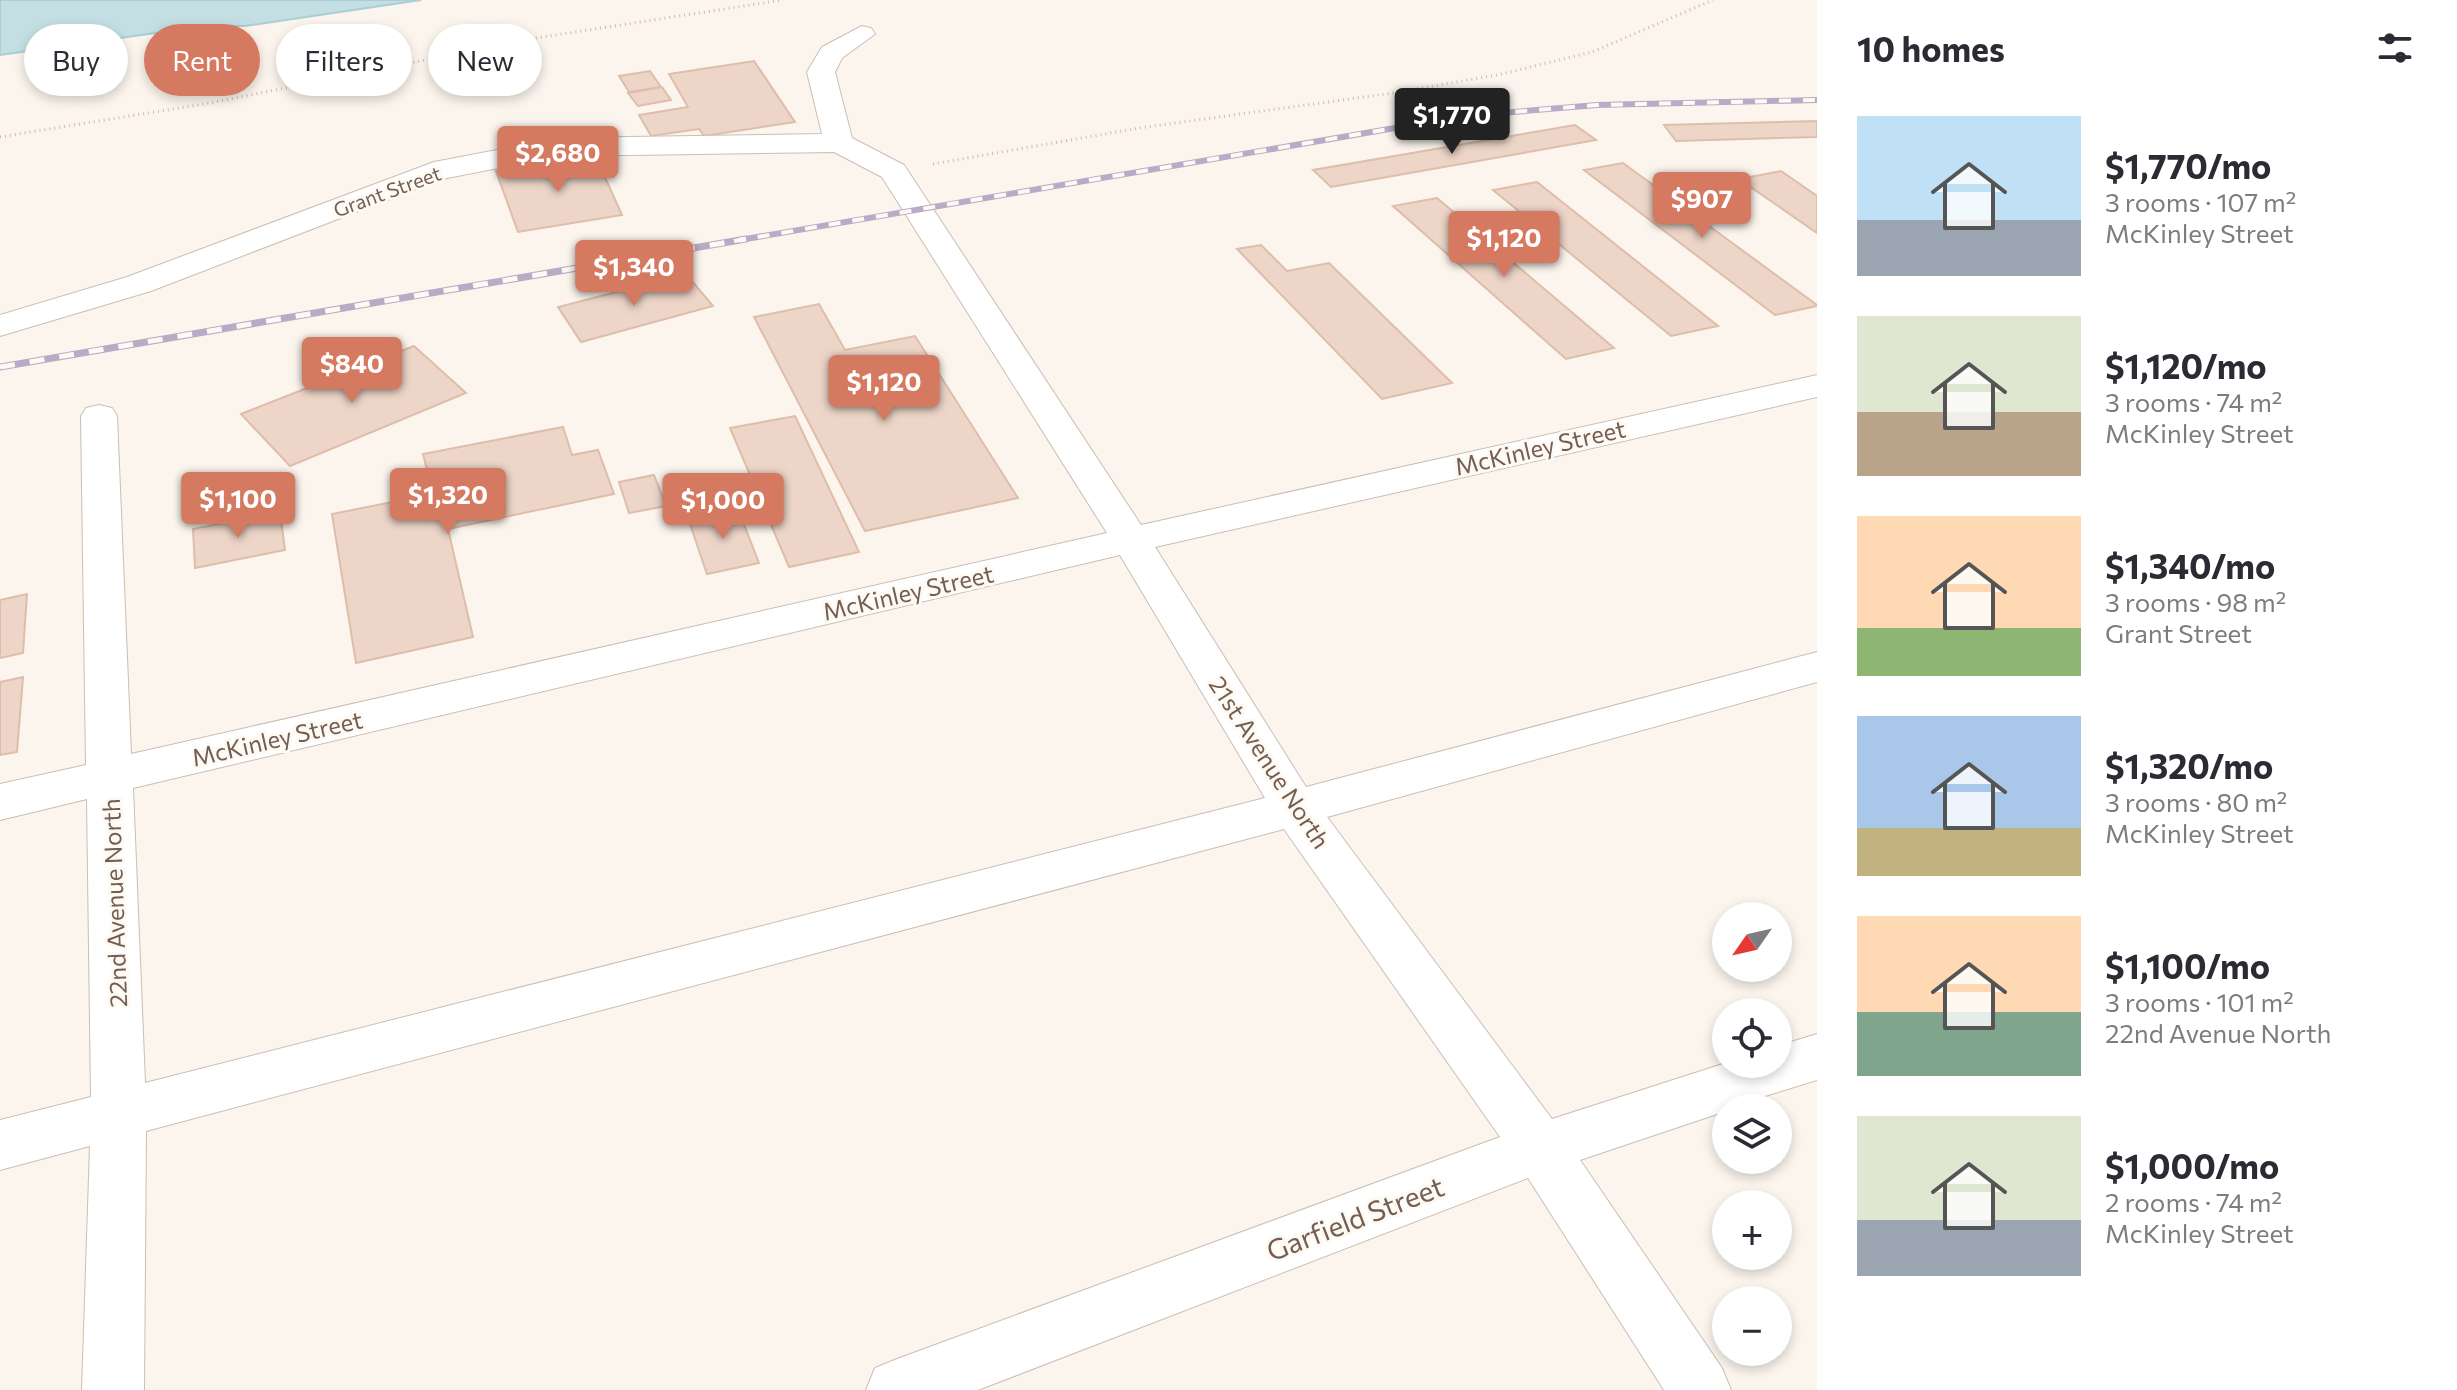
<!DOCTYPE html>
<meta charset="utf-8">
<style>
body{margin:0;font-family:Commissioner,sans-serif;background:#f2f2f3;color:#2b2b33;height:100vh;display:flex;flex-direction:column;font-size:30px;white-space:nowrap}
*{box-sizing:border-box;margin:0}
p{font-size:26px;color:#7c7c81}
.icon{flex:none;width:44px;height:44px;fill:none;stroke:currentColor;stroke-width:2;stroke-linecap:round;stroke-linejoin:round}
.map{position:relative;flex:1;overflow:hidden}
.drawer{display:flex;flex-direction:column;background:#fff;width:640px}
.drawer>*{flex:none}
.banner{position:absolute;left:24px;top:24px;width:760px;height:72px;display:flex;gap:16px}
.needle{width:52px;rotate:236deg}
.fabs{position:absolute;left:1712px;top:902px;display:grid;gap:16px}
.fabs a{display:grid;place-items:center;width:80px;height:80px;border-radius:50%;background:#fff;box-shadow:0 4px 12px #0003;font-size:40px}
.price{position:absolute;translate:-50% -68px;padding:0 18px;border-radius:8px;background:#d67961;color:#fff;font-size:26px;line-height:52px;filter:drop-shadow(0 2px 4px #0008)}
.price::after{content:'';position:absolute;left:50%;top:48px;width:24px;height:18px;margin-left:-12px;background:inherit;clip-path:polygon(0 0,100% 0,50% 100%)}
.price.on{background:#222;color:#fff}
ul{padding:0;list-style:none}
li{display:flex;align-items:center;gap:24px;height:200px;padding:0 40px}
li span{display:grid;place-items:center;flex:none;width:224px;height:160px;border-radius:0px;color:#555}
li>.icon{margin-inline-start:auto}
span .icon{width:96px;height:96px;fill:#fffc;stroke-width:1}
li b{font-size:34px}
h2{display:flex;justify-content:space-between;align-items:center;height:96px;padding:0 40px;font-size:34px}
.chip{padding:0 28px;border-radius:36px;background:#fff;box-shadow:0 4px 12px #0003;font-size:28px;line-height:72px}
.chip.on{background:#d67961;color:#fff}
main{display:flex;flex:1;min-height:0}
.map>svg:first-child{display:block}
</style>
<main>
<div class="map">
<svg width="1817" height="1390" viewBox="0 0 1817 1390">
<rect width="100%" height="100%" fill="#fbf5ed"/>
<polygon fill="#c3dfe3" stroke="#aaced4" stroke-width="2" points="0,0 421,0 245,26 205,26 0,55"/>
<g fill="#edd6c8" stroke="#debdaa" stroke-width="2">
<polygon points="754,61 795,122 704,136 699,129 651,136 639,115 688,107 669,74"/>
<polygon points="650,71 661,87 629,92 619,76"/>
<polygon points="662,87 671,100 638,106 628,93"/>
<polygon points="1817,121 1817,137 1676,141 1664,125"/>
<polygon points="1575,125 1596,140 1331,187 1313,170"/>
<polygon points="595,155 622,215 518,232 496,171"/>
<polygon points="1623,163 1817,305 1817,306 1775,315 1584,170"/>
<polygon points="1781,171 1817,196 1817,233 1739,179"/>
<polygon points="1537,182 1718,326 1671,336 1493,190"/>
<polygon points="1437,198 1614,348 1566,359 1393,206"/>
<polygon points="1261,245 1287,271 1329,263 1452,383 1382,399 1237,249"/>
<polygon points="686,274 713,306 581,342 558,307"/>
<polygon points="819,304 845,350 915,336 1018,498 865,531 754,317"/>
<polygon points="414,346 466,393 290,466 241,414"/>
<polygon points="795,416 859,552 789,567 730,428"/>
<polygon points="563,427 572,455 598,450 614,494 448,529 473,637 356,663 332,514 433,494 423,454"/>
<polygon points="654,475 666,506 629,513 619,482"/>
<polygon points="738,509 759,563 707,574 688,518"/>
<polygon points="280,512 285,550 195,568 193,529"/>
<polygon points="27,594 23,653 0,658 0,600"/>
<polygon points="23,677 17,752 0,755 0,682"/>
</g>
<g fill="none" stroke-linecap="round" stroke-linejoin="round">
<g stroke="#ccbeb3" stroke-width="2">
<path id="minor" d="M862,26L871,28L875,34L842,58L835,72L852,138L904,165L1141,525L1817,375V397L1155,547L1306,787L1817,652V682L1327,817L1552,1119L1726,1063L1778,1064V1046L1817,1034V1080L1726,1108V1111L1580,1160L1722,1368L1731,1390H1664L1528,1178L978,1390H866L875,1368L897,1359L1500,1137L1284,829L146,1131L144,1390H82L90,1146L0,1170V1120L91,1097L87,799L0,820V784L86,765L81,416L86,408L99,405L112,408L117,416L131,754L1107,533L882,177L834,152L560,156L442,179L151,291L0,336V315L127,277L434,162L560,138L822,134L807,72L822,47ZM1120,555L1265,798L145,1083L133,788Z"/>
</g>
<g stroke="#d3b9aa" stroke-width="3" stroke-dasharray="1 4" stroke-linecap="butt">
<polyline points="0,137 210,103 530,39 783,0"/>
<polyline points="933,164 1139,128 1393,93 1497,75 1592,52 1713,0"/>
</g>
<use href="#minor" fill="#fff" fill-rule="evenodd"/>
<g stroke="#b8abc5" stroke-width="6">
<polyline id="rail-far1" points="734,241 1465,116 1597,105 1817,100"/>
</g>
<g stroke="#b8abc5" stroke-width="7">
<polyline id="rail" points="0,367 746,239"/>
</g>
<use href="#rail-far1" stroke="#fdf9f3" stroke-width="4" stroke-dasharray="12" stroke-linecap="butt"/>
<use href="#rail" stroke="#fdf9f3" stroke-width="5" stroke-dasharray="15" stroke-linecap="butt"/>
</g>
<g text-anchor="middle" dominant-baseline="central" stroke-width="6" stroke-linejoin="round" paint-order="stroke">
<g font-size="20" fill="#745d52" stroke="#fdf9f3">
<text transform="translate(387 191) rotate(-20)">Grant Street</text>
</g>
<g font-size="24" fill="#745d52" stroke="#fdf9f3">
<text transform="translate(1540 447) rotate(-13)">McKinley Street</text>
<text transform="translate(908 592) rotate(-13)">McKinley Street</text>
<text transform="translate(277 738) rotate(-13)">McKinley Street</text>
<text transform="translate(1270 762) rotate(57)">21st Avenue North</text>
<text transform="translate(114 903) rotate(-92)">22nd Avenue North</text>
</g>
<g font-size="28" fill="#745d52" stroke="#fdf9f3">
<text transform="translate(1355 1218) rotate(-21)">Garfield Street</text>
</g>
</g>
</svg>
<div class="fabs">
<a><svg class="needle" viewBox="-14 -14 28 28"><path d="M0-13l5 13h-10z" fill="#e53935"/><path d="M0 13l5-13h-10z" fill="#7c7c81"/></svg></a>
<a><svg class="icon" aria-label="locate" viewBox="0 0 24 24"><circle cx="12" cy="12" r="6"/><path d="M12 2v4M12 18v4M2 12h4M18 12h4"/></svg></a>
<a><svg class="icon" aria-label="layers" viewBox="0 0 24 24"><path d="M12 4l9 5-9 5-9-5zM3 14l9 5 9-5"/></svg></a>
<a>+</a>
<a>−</a>
</div>
<b class="price on" style="left:1452px;top:156px">$1,770</b>
<b class="price" style="left:558px;top:194px">$2,680</b>
<b class="price" style="left:1702px;top:240px">$907</b>
<b class="price" style="left:1504px;top:279px">$1,120</b>
<b class="price" style="left:634px;top:308px">$1,340</b>
<b class="price" style="left:352px;top:405px">$840</b>
<b class="price" style="left:884px;top:423px">$1,120</b>
<b class="price" style="left:448px;top:536px">$1,320</b>
<b class="price" style="left:238px;top:540px">$1,100</b>
<b class="price" style="left:723px;top:541px">$1,000</b>
<div class="banner">
<a class="chip">Buy</a>
<a class="chip on">Rent</a>
<a class="chip">Filters</a>
<a class="chip">New</a>
</div>
</div>
<section class="drawer">
<h2>10 homes<svg class="icon" aria-label="filters" viewBox="0 0 24 24"><path d="M4 7h16M4 17h16"/><circle cx="9" cy="7" r="2"/><circle cx="15" cy="17" r="2"/></svg></h2>
<ul>
<li><span style="background:linear-gradient(#bfe0f5 65%,#9aa5b1 0)"><svg class="icon" aria-label="home" viewBox="0 0 24 24"><path d="M3 11l9-7 9 7M6 9v11h12V9"/></svg></span><div><b>$1,770/mo</b><p>3 rooms · 107 m²</p><p>McKinley Street</p></div></li>
<li><span style="background:linear-gradient(#dfe7d0 60%,#b9a48a 0)"><svg class="icon" aria-label="home" viewBox="0 0 24 24"><path d="M3 11l9-7 9 7M6 9v11h12V9"/></svg></span><div><b>$1,120/mo</b><p>3 rooms · 74 m²</p><p>McKinley Street</p></div></li>
<li><span style="background:linear-gradient(#ffd9b3 70%,#8fb573 0)"><svg class="icon" aria-label="home" viewBox="0 0 24 24"><path d="M3 11l9-7 9 7M6 9v11h12V9"/></svg></span><div><b>$1,340/mo</b><p>3 rooms · 98 m²</p><p>Grant Street</p></div></li>
<li><span style="background:linear-gradient(#a9c7e8 70%,#c2b280 0)"><svg class="icon" aria-label="home" viewBox="0 0 24 24"><path d="M3 11l9-7 9 7M6 9v11h12V9"/></svg></span><div><b>$1,320/mo</b><p>3 rooms · 80 m²</p><p>McKinley Street</p></div></li>
<li><span style="background:linear-gradient(#ffd9b3 60%,#7fa58c 0)"><svg class="icon" aria-label="home" viewBox="0 0 24 24"><path d="M3 11l9-7 9 7M6 9v11h12V9"/></svg></span><div><b>$1,100/mo</b><p>3 rooms · 101 m²</p><p>22nd Avenue North</p></div></li>
<li><span style="background:linear-gradient(#dfe7d0 65%,#9aa5b1 0)"><svg class="icon" aria-label="home" viewBox="0 0 24 24"><path d="M3 11l9-7 9 7M6 9v11h12V9"/></svg></span><div><b>$1,000/mo</b><p>2 rooms · 74 m²</p><p>McKinley Street</p></div></li>
</ul>
</section>
</main>
